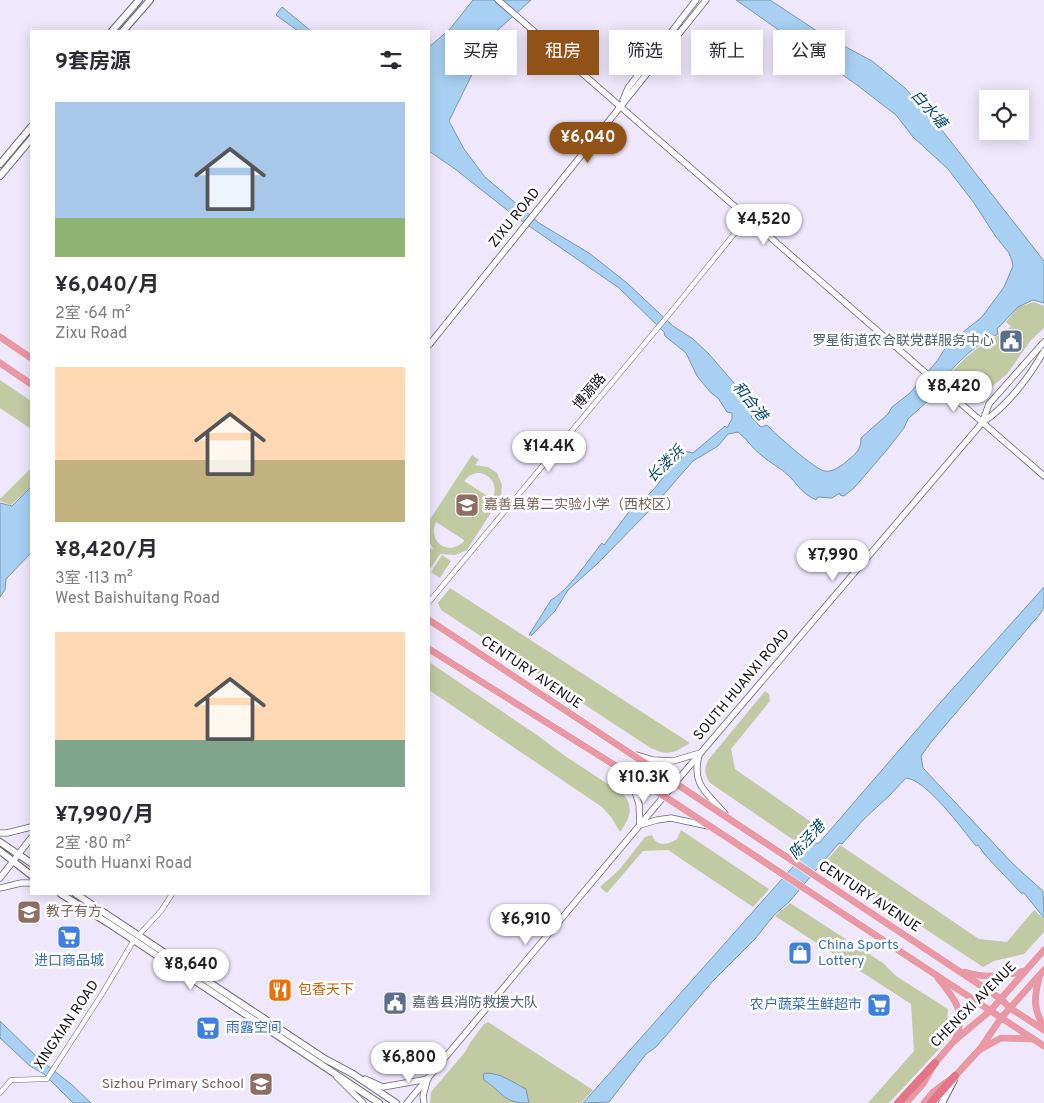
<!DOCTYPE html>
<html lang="zh">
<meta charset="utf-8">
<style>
body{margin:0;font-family:Overpass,"Noto Sans SC",sans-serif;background:#f2f2f3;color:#2b2b33;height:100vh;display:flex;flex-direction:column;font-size:19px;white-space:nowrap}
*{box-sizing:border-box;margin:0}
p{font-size:16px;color:#7c7c81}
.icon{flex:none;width:28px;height:28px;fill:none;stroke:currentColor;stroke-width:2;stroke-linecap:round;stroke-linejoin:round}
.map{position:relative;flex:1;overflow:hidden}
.sheet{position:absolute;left:30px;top:30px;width:400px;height:865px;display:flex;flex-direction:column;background:#fff;border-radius:0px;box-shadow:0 2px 12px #0003}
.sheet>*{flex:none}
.guide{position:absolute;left:445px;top:30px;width:475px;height:45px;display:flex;gap:10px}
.buttons{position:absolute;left:979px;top:90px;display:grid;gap:10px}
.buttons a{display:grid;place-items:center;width:50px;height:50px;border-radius:0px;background:#fff;box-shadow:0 2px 12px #0003;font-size:25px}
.price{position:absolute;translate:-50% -42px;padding:0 11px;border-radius:18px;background:#fff;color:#222;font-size:16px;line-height:32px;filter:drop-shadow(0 1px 2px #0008)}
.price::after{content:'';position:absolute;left:50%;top:30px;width:15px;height:11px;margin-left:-8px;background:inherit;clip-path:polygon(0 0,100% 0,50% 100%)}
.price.current{background:#905217;color:#fff}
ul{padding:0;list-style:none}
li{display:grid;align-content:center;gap:10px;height:265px;padding:0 25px}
li span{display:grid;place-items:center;height:155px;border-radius:0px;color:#555}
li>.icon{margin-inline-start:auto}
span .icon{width:90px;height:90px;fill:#fffc;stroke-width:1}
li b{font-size:21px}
h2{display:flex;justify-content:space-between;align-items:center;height:60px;padding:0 25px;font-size:21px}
.tag{padding:0 18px;border-radius:0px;background:#fff;box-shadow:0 2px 12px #0003;font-size:18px;line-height:45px}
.tag.current{background:#905217;color:#fff}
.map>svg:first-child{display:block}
</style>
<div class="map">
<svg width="1044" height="1103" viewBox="0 0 1044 1103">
<rect width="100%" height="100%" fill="#efe8fd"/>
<g fill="#c1caa3" fill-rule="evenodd">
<path d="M1034,302L1044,306V328L1031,340L1007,374L988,390L971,395L967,394L947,377C962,360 978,345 999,335L1001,337L1011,326L1006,322L1018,307Z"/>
<polygon points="0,380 31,401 31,429 0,408"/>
<path d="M472,455L479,460L475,465L488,467L497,473L502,485L501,497L467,550L455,555L440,554L429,571V551L431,548L434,550L429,542V521ZM477,473C491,473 499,486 492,499L464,481L470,475ZM436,522L464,540V541C449,557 427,542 436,522Z"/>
<polygon points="31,468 31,487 11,505 0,501 0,499"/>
<polygon points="442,555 451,561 440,578 431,572"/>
<path d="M450,588L690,743C674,753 668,757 649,747L441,610L438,603Z"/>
<path d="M429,662L537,735L565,756L623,794C635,807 629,820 620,832L611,817L602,807L429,690Z"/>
<path d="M765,691L769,694L770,701L731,749L735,769L824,831L804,847L710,783C704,774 704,768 709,759Z"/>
<path d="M681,830L769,889L753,907L668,850L643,851L607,893L600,887L619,870L645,837L652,835C656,847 668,845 677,839Z"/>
<polygon points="840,845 979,939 1007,942 1034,910 1044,919 1044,932 1024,954 994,961 983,967 825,863"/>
<polygon points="790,903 883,963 896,976 948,1009 947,1023 952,1035 889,1103 868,1103 914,1051 911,1004 775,916"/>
<polygon points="488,1022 593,1090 581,1103 430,1103 431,1092 465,1052 470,1043 484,1024"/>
</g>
<g fill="#a7d0f2" stroke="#7995af">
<path d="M473,0H531L491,36L449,121L464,149L485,177L539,223L589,253L627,283L673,326L693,339L708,353L734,383L738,395L746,403L749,409L754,414L751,417L761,427L767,425C775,434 815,469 824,471C832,473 843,465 848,460C857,453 861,449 861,438L888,414L892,407L910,393L937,361L948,344L982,317L1004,287L1013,266L1012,261L1009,253L996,237L974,203L948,169L913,137L896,115L857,85L736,0H770L820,33L872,61L905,88L941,129L1044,261V303L1033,300L1018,307L997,329L998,334C969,347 950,371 931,394L932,397L908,419L904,428L886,451L854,488L844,496L840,495V493L832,498L818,497L816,500C800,492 801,488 789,476C781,468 770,463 761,455C752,448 747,439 738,432L728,434L718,446L693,461L650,510L596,565L568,590L555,611L532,635H529L551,600C567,592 590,558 602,543L604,545L634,505L646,497L654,489L677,460L679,461L682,457L681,456L685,451L693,453L725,426L727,428L732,419V413L727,412L718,398L711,393L697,376L686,353L665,336L664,332L619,288L516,217L455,169L429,151V47L450,29Z"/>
<polygon points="282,7 311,31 298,31 276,15"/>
<polygon points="31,487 31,553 6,579 5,590 0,597 0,503 12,506"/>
<path d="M1044,587V607L1040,614L932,741L921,756L923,768L1013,864L1043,891L1044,918L1024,893H1021L985,855L978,845L976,846C962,829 927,780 906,778L890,795L864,819L842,844L839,843L789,902L774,915L755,939L712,982L670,1031L656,1047L646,1054L609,1102L583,1103L806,852L808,844L819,843L939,704Z"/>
<polygon points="0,1021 39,1059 71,1084 91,1103 73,1103 44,1074 30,1066 0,1038"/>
<path d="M485,1073C502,1073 511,1082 526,1089L529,1103C502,1103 504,1093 484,1080L483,1075Z"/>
</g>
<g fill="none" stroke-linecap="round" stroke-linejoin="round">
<g stroke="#696077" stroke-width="5.5">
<g id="minor">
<polyline points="429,602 671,312 747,218"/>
<polyline points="138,936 161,911 172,894"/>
<polyline points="0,1093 11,1080 47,1079 102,994 134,940"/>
</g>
</g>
<g stroke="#696077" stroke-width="7">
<g id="tertiary">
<polyline points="498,0 1044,476"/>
<polyline points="623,100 628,88 696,0"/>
<polyline points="429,345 706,0"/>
<polyline points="982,423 989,404 1044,342"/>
<polyline points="637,755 653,760 673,761 700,753"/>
<path d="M699,755C691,786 708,793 725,814"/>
<polyline points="618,768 635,792 639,804 640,825"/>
<polyline points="640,825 657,820 671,818 708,826"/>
<polyline points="0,833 7,833 31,827"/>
<polyline points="0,878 31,838"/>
<polyline points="0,888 21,883 31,883"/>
<polyline points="337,1077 363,1103"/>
<polyline points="365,1079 383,1087 428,1079"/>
<path d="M407,1103L675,783L982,423C1008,405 1028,379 1044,351"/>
<polyline points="424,1103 423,1096 427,1081"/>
</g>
</g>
<g stroke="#696077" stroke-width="8">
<g id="secondary">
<polyline points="112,31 139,0"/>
<polyline points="123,31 150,0"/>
<polyline points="0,164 31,127"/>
<polyline points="0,176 31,139"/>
<polyline points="0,842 31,863"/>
<polyline points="0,851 31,875"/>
<polyline points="61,894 108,923 379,1103"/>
<polyline points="76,894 325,1059 353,1074 396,1103"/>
<polyline points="942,1103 954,1080"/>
</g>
</g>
<g stroke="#fff" stroke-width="8">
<g id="primary">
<polyline points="0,337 31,358"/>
<polyline points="0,363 31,384"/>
<polyline points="429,620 1001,999 1010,1008 1044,1030"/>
<polyline points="429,649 664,796 1044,1046"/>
<path d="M965,972C987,979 1003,976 1025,971"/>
<path d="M938,978C955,999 967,1013 955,1040"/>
<path d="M1039,978C1034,998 1033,1009 1044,1027"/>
<polyline points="981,1049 1001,1038 1032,1039"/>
<polyline points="906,1103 923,1084 935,1063 954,1041 990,1011 1044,950"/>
<polyline points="924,1103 933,1092 955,1076 980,1049 1001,1018 1044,970"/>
</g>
</g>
<g stroke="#fff" stroke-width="9">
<g id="trunk">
<polyline points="898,1103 935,1063"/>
<polyline points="931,1103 955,1076"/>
</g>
</g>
<use href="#minor" stroke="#fff" stroke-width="4.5"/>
<use href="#tertiary" stroke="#fff" stroke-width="5.5"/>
<use href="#secondary" stroke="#fff" stroke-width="6"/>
<use href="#primary" stroke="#e998a5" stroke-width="7"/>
<use href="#trunk" stroke="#e27687" stroke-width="8"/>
</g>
<defs>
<g id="civic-square" transform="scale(1.25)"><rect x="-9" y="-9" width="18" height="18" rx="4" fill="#5c6f8a" stroke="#fff"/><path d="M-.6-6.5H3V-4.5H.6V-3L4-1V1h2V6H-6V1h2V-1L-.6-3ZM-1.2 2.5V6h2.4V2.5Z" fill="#fff"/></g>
<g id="school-square" transform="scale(1.25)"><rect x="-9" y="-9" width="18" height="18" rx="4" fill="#8d6e63" stroke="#fff"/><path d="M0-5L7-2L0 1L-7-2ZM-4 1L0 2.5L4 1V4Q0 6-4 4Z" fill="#fff"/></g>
<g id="supermarket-square" transform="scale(1.25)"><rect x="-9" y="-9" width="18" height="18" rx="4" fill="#3f7fe0" stroke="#fff"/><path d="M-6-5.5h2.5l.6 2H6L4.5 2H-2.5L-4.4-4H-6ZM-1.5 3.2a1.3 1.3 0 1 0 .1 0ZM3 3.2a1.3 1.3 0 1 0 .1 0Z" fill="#fff"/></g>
<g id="shop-square" transform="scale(1.25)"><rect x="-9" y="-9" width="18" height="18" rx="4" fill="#3f7fe0" stroke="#fff"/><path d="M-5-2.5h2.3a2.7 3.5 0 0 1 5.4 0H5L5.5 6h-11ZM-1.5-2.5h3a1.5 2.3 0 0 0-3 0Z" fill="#fff"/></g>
<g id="restaurant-square" transform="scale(1.25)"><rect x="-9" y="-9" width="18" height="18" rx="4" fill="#e8710a" stroke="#fff"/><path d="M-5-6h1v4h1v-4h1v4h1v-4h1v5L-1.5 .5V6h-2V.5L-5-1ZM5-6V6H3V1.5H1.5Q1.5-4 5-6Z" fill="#fff"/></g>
</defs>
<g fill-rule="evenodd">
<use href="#civic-square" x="1011" y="341"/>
<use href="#school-square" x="467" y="505"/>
<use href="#school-square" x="29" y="912"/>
<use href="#supermarket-square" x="69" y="937"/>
<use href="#shop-square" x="800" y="953"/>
<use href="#restaurant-square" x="280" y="990"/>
<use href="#civic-square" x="395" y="1003"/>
<use href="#supermarket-square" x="879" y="1005"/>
<use href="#supermarket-square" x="208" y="1028"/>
<use href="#school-square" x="261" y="1084"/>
</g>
<g text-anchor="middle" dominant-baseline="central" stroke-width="5" stroke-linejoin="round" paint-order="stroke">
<g font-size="14" fill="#0f0c14" stroke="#fff">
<text transform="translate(515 218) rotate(-51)">ZIXU ROAD</text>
<text transform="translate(590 392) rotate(-50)">博源路</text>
<text transform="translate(531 673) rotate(34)">CENTURY AVENUE</text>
<text transform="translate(742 685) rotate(-50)">SOUTH HUANXI ROAD</text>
<text transform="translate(869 897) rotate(33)">CENTURY AVENUE</text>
<text transform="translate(974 1005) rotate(-45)">CHENGXI AVENUE</text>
<text transform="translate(67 1025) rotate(-56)">XINGXIAN ROAD</text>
</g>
<g font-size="14" fill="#4e5e75" stroke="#fff" text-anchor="end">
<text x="994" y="341">罗星街道农合联党群服务中心</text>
<text x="412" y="1003" text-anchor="start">嘉善县消防救援大队</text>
</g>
<g font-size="14" fill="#785e54" stroke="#fff" text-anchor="start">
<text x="484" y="505">嘉善县第二实验小学（西校区）</text>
<text x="46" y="912">教子有方</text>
<text x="244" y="1084" text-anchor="end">Sizhou Primary School</text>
</g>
<g font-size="14" fill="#366cbe" stroke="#fff" text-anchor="start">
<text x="818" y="945">China Sports<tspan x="818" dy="16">Lottery</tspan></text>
<text x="69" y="961" text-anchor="middle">进口商品城</text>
<text x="862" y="1005" text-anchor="end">农户蔬菜生鲜超市</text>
<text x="226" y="1028">雨露空间</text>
</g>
<g font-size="14" fill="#c56008" stroke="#fff" text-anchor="start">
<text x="298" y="990">包香天下</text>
</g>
<g font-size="15" font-style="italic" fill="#014771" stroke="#fff">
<text transform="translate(928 110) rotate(48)">白水塘</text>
<text transform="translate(749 402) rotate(51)">和合港</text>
<text transform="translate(666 465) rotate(-44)">长溇浜</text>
<text transform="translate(808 841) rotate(-48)">陈泾港</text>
</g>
</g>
</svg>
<div class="buttons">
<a><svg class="icon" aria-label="locate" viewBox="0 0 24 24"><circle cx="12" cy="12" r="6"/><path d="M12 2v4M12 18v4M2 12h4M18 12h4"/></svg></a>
</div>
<b class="price current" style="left:588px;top:164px">¥6,040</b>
<b class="price" style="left:764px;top:246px">¥4,520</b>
<b class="price" style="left:954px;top:413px">¥8,420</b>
<b class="price" style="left:549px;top:473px">¥14.4K</b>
<b class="price" style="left:833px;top:582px">¥7,990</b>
<b class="price" style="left:644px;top:804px">¥10.3K</b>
<b class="price" style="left:526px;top:946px">¥6,910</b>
<b class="price" style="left:191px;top:991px">¥8,640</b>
<b class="price" style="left:409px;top:1084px">¥6,800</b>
<div class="guide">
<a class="tag">买房</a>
<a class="tag current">租房</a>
<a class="tag">筛选</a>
<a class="tag">新上</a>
<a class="tag">公寓</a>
</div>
<section class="sheet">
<h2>9套房源<svg class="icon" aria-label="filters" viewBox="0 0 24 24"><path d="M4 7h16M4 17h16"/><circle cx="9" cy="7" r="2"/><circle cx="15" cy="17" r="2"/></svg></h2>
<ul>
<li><span style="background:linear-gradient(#a9c7e8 75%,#8fb573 0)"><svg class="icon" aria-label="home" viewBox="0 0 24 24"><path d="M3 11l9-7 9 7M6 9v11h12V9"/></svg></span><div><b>¥6,040/月</b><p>2室 · 64 m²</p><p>Zixu Road</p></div></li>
<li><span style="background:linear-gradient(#ffd9b3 60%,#c2b280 0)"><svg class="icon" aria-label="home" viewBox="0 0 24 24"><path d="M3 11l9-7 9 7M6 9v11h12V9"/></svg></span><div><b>¥8,420/月</b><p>3室 · 113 m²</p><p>West Baishuitang Road</p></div></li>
<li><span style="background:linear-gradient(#ffd9b3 70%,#7fa58c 0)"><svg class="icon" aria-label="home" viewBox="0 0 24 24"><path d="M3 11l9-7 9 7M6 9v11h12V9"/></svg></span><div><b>¥7,990/月</b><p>2室 · 80 m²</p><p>South Huanxi Road</p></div></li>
</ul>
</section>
</div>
